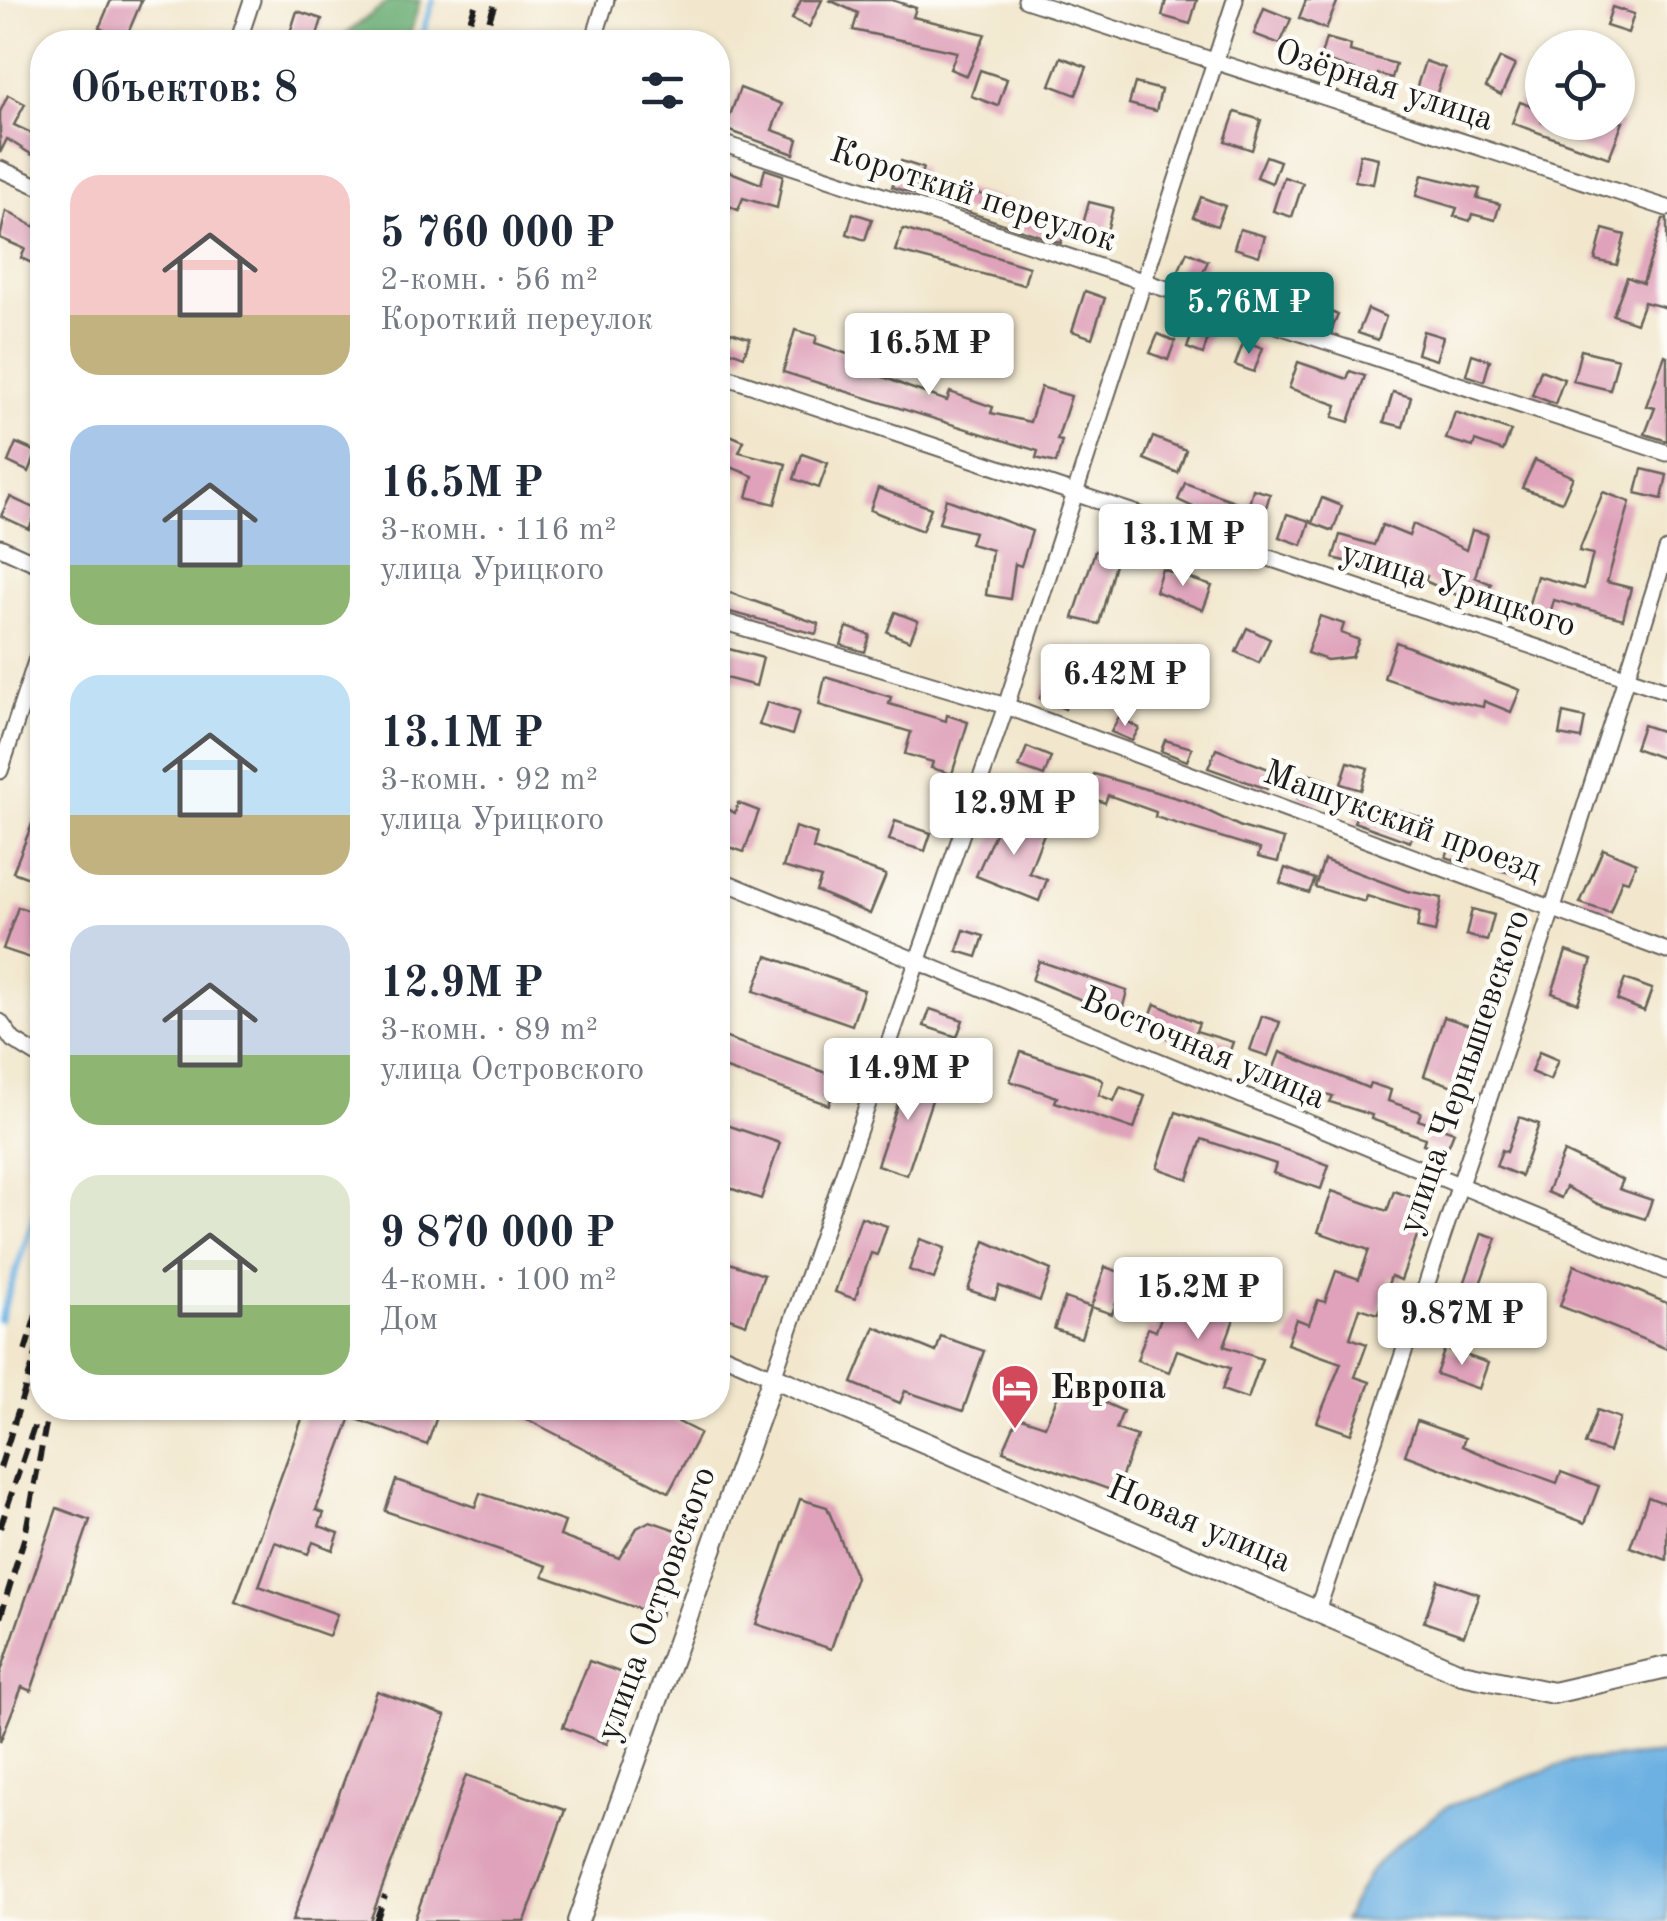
<!DOCTYPE html>
<html lang="ru">
<meta charset="utf-8">
<style>
body{margin:0;font-family:"Old Standard TT",serif;background:#f2f2f3;color:#1f2937;height:100vh;display:flex;flex-direction:column;font-size:38px;white-space:nowrap}
*{box-sizing:border-box;margin:0}
p{font-size:32px;color:#747a83}
.icon{flex:none;width:55px;height:55px;fill:none;stroke:currentColor;stroke-width:2;stroke-linecap:round;stroke-linejoin:round}
.map{position:relative;flex:1;overflow:hidden}
.panel{position:absolute;left:30px;top:30px;width:700px;height:1390px;display:flex;flex-direction:column;background:#fff;border-radius:40px;box-shadow:0 2px 8px #0004}
.panel>*{flex:none}
.buttons{position:absolute;left:1525px;top:30px;display:grid;gap:20px}
.buttons a{display:grid;place-items:center;width:110px;height:110px;border-radius:50%;background:#fff;box-shadow:0 2px 8px #0004;font-size:50px}
.price{position:absolute;translate:-50% -85px;padding:0 22px;border-radius:10px;background:#fff;color:#222;font-size:32px;line-height:65px;filter:drop-shadow(0 2px 5px #0008)}
.price::after{content:'';position:absolute;left:50%;top:60px;width:30px;height:22px;margin-left:-15px;background:inherit;clip-path:polygon(0 0,100% 0,50% 100%)}
.price.active{background:#0f766e;color:#fff}
ul{padding:0;list-style:none}
li{display:flex;align-items:center;gap:30px;height:250px;padding:0 40px}
li span{display:grid;place-items:center;flex:none;width:280px;height:200px;border-radius:30px;color:#555}
li>.icon{margin-inline-start:auto}
span .icon{width:120px;height:120px;fill:#fffc;stroke-width:1}
li b{font-size:42px}
h2{display:flex;justify-content:space-between;align-items:center;height:120px;padding:0 40px;font-size:42px}
.map>svg:first-child{display:block}
</style>
<div class="map">
<svg width="1667" height="1921" viewBox="0 0 1667 1921">
<rect width="100%" height="100%" fill="#fdfcf7"/>
<filter id="ink" filterUnits="userSpaceOnUse"><feTurbulence type="fractalNoise" baseFrequency=".01" numOctaves="2"/><feDisplacementMap in="SourceGraphic" scale="20" xChannelSelector="R" yChannelSelector="G"/><feConvolveMatrix kernelMatrix="1 2 1 2 8 2 1 2 1" color-interpolation-filters="sRGB"/></filter>
<filter id="wash" filterUnits="userSpaceOnUse"><feTurbulence type="fractalNoise" baseFrequency=".0048" numOctaves="4" result="noise"/><feDisplacementMap in="SourceGraphic" scale="40" xChannelSelector="R" yChannelSelector="G"/><feGaussianBlur stdDeviation="2.25" result="paint"/><feColorMatrix in="noise" values="0 0 0 0 0 0 0 0 0 0 0 0 0 0 0 0 0 1.4 0 .05"/><feComposite in="paint" operator="in"/></filter>
<g filter="url(#wash)">
<rect width="100%" height="100%" fill="#f2e7cd"/>
<polygon fill="#67ac72" stroke="#426447" stroke-width="2.5" points="390,0 420,0 408,42 335,42"/>
<polygon fill="#6cb1e2" stroke="#44667f" stroke-width="2.5" points="1667,1754 1667,1921 1343,1921 1368,1874 1393,1847 1446,1807 1572,1761"/>
<g fill="none" stroke-linecap="round" stroke-linejoin="round">
<g stroke="#6cb1e2" stroke-width="6">
<polyline points="420,42 433,0"/>
<polyline points="0,1320 42,1192"/>
</g>
</g>
<g id="blocks">
<g fill="#dfa2ba">
<polygon points="111,0 142,0 125,40 99,28"/>
<polygon points="801,0 822,0 809,27 792,19"/>
<polygon points="829,0 892,0 916,8 913,17 985,34 967,76 950,69 957,52 853,30 858,13"/>
<polygon points="1166,0 1197,0 1190,24 1162,16"/>
<polygon points="1306,0 1338,0 1326,29 1299,18"/>
<polygon points="1612,7 1634,14 1628,33 1606,26"/>
<polygon points="1264,8 1291,19 1280,44 1254,34"/>
<polygon points="297,11 322,19 315,42 287,42"/>
<polygon points="1326,38 1351,45 1350,51 1396,64 1392,78 1378,74 1377,78 1320,59"/>
<polygon points="1061,57 1087,67 1076,95 1050,85"/>
<polygon points="1500,58 1515,65 1501,95 1486,87"/>
<polygon points="1425,61 1445,68 1436,96 1416,89"/>
<polygon points="980,70 1007,79 998,106 971,96"/>
<polygon points="1135,83 1161,90 1156,111 1129,104"/>
<polygon points="740,88 782,104 772,130 798,139 794,154 725,129"/>
<polygon points="8,95 25,104 14,125 42,138 42,161 7,139 0,153 0,112"/>
<polygon points="1520,102 1542,110 1542,122 1623,122 1609,158 1512,123"/>
<polygon points="1235,112 1261,120 1252,150 1225,141"/>
<polygon points="1360,154 1378,158 1373,184 1355,181"/>
<polygon points="1266,156 1280,161 1272,183 1257,177"/>
<polygon points="901,161 923,168 914,194 892,187"/>
<polygon points="723,169 761,184 765,169 783,175 777,208 743,198 738,210 718,201"/>
<polygon points="1422,175 1480,189 1477,198 1500,204 1495,220 1472,214 1470,221 1454,216 1457,208 1416,196"/>
<polygon points="1284,177 1303,183 1292,217 1273,211"/>
<polygon points="954,187 1021,205 1019,211 1066,226 1061,243 947,205"/>
<polygon points="1201,197 1225,206 1217,226 1193,217"/>
<polygon points="1089,202 1113,208 1106,235 1082,228"/>
<polygon points="42,210 42,268 21,258 25,249 0,238 6,211 35,227"/>
<polygon points="853,213 872,219 865,240 847,234"/>
<polygon points="1663,219 1667,219 1667,308 1644,302 1636,323 1613,315 1627,277 1643,283"/>
<polygon points="903,229 1029,267 1024,285 895,251"/>
<polygon points="1240,229 1265,236 1259,256 1234,248"/>
<polygon points="1603,229 1625,235 1617,265 1595,260"/>
<polygon points="1187,252 1208,261 1199,281 1178,272"/>
<polygon points="1223,279 1244,285 1239,301 1219,294"/>
<polygon points="1290,281 1319,292 1314,305 1338,315 1331,331 1277,314"/>
<polygon points="1085,291 1105,298 1092,338 1072,331"/>
<polygon points="1368,309 1386,317 1378,340 1358,333"/>
<polygon points="1196,323 1211,328 1203,354 1187,348"/>
<polygon points="795,330 817,336 815,343 853,356 855,349 873,355 869,371 908,387 947,401 950,392 993,407 991,413 1030,422 1041,387 1071,396 1057,440 1062,441 1056,463 1036,458 1038,451 783,372"/>
<polygon points="1423,331 1443,337 1436,360 1417,354"/>
<polygon points="731,332 750,338 744,356 725,349"/>
<polygon points="1158,334 1175,341 1168,360 1150,353"/>
<polygon points="1244,341 1263,348 1254,372 1235,365"/>
<polygon points="1581,350 1618,359 1610,390 1573,381"/>
<polygon points="1472,354 1490,360 1484,381 1466,375"/>
<polygon points="1665,355 1667,356 1667,441 1645,434 1655,408 1646,406"/>
<polygon points="1298,362 1347,379 1350,371 1365,376 1349,422 1333,417 1337,405 1289,388"/>
<polygon points="1541,370 1564,379 1555,404 1532,395"/>
<polygon points="1393,392 1411,397 1403,427 1384,422"/>
<polygon points="1455,412 1511,431 1503,451 1475,441 1473,447 1446,439"/>
<polygon points="718,430 744,441 739,452 786,464 775,504 747,497 753,476 718,462"/>
<polygon points="1153,437 1186,450 1178,473 1144,459"/>
<polygon points="16,443 37,452 29,472 8,462"/>
<polygon points="802,454 828,463 819,488 794,479"/>
<polygon points="1535,460 1573,477 1562,502 1522,488"/>
<polygon points="1642,469 1667,475 1662,499 1636,493"/>
<polygon points="1185,483 1242,504 1235,527 1178,500"/>
<polygon points="878,488 931,508 922,531 870,510"/>
<polygon points="1253,489 1270,494 1264,514 1248,509"/>
<polygon points="1603,492 1630,502 1607,582 1631,588 1623,619 1554,600 1548,620 1526,614 1537,576 1584,589 1593,554 1579,551"/>
<polygon points="10,497 38,510 29,529 1,516"/>
<polygon points="1322,498 1342,506 1333,531 1312,523"/>
<polygon points="946,499 1032,531 1021,566 1015,564 1010,599 986,595 992,550 970,544 974,532 939,523"/>
<polygon points="1287,514 1310,521 1302,545 1279,537"/>
<polygon points="1413,524 1466,550 1472,530 1487,534 1475,577 1491,584 1482,606 1425,581 1427,576 1389,564 1386,570 1355,558 1353,563 1333,558 1340,535 1374,545 1382,525 1409,536"/>
<polygon points="1095,551 1117,557 1099,624 1073,618"/>
<polygon points="1162,569 1212,586 1203,610 1155,591"/>
<polygon points="725,591 819,624 816,634 718,609"/>
<polygon points="895,612 918,621 910,641 887,632"/>
<polygon points="1320,616 1344,624 1341,633 1359,640 1352,657 1327,660 1307,653"/>
<polygon points="847,627 870,635 865,652 841,645"/>
<polygon points="1247,628 1270,639 1259,663 1236,652"/>
<polygon points="718,632 726,634 721,647 763,658 756,686 718,676"/>
<polygon points="1396,642 1520,690 1511,712 1484,701 1483,707 1451,700 1384,678"/>
<polygon points="1053,667 1078,678 1065,709 1040,698"/>
<polygon points="825,677 891,697 889,704 946,721 947,715 968,722 952,774 931,768 933,762 905,754 911,732 819,705"/>
<polygon points="767,702 799,712 792,735 759,725"/>
<polygon points="1563,713 1585,718 1581,739 1559,735"/>
<polygon points="1119,717 1139,728 1132,741 1111,732"/>
<polygon points="1643,725 1667,733 1667,760 1635,748"/>
<polygon points="1165,740 1192,748 1187,761 1161,751"/>
<polygon points="1027,747 1051,757 1044,776 1019,767"/>
<polygon points="1216,749 1274,771 1267,789 1208,768"/>
<polygon points="1348,762 1368,768 1361,790 1341,784"/>
<polygon points="1305,773 1327,780 1320,804 1298,798"/>
<polygon points="1094,774 1187,801 1241,827 1284,839 1278,862 1258,857 1260,849 1155,817 1156,812 1108,795 1105,803 1086,796"/>
<polygon points="42,799 42,883 13,872"/>
<polygon points="1364,800 1397,815 1398,810 1419,817 1410,842 1354,822"/>
<polygon points="738,803 759,811 744,852 718,843 718,805 735,813"/>
<polygon points="1003,815 1045,831 1029,873 1047,880 1039,901 976,876"/>
<polygon points="895,821 931,833 925,851 889,840"/>
<polygon points="795,827 817,834 813,849 886,875 870,914 816,891 821,878 783,867"/>
<polygon points="1452,840 1468,846 1463,863 1446,857"/>
<polygon points="1603,849 1636,863 1628,881 1622,879 1610,913 1580,903"/>
<polygon points="1503,851 1528,857 1523,876 1499,870"/>
<polygon points="1324,860 1407,891 1442,898 1435,932 1417,928 1420,912 1367,896 1365,902 1315,887"/>
<polygon points="1285,868 1315,879 1309,893 1280,883"/>
<polygon points="18,907 42,915 42,943 37,960 3,949"/>
<polygon points="1472,909 1494,915 1487,941 1466,935"/>
<polygon points="964,930 984,936 977,957 957,951"/>
<polygon points="1566,951 1592,960 1578,1003 1552,993"/>
<polygon points="767,956 864,990 852,1025 754,991"/>
<polygon points="1039,961 1127,991 1122,1010 1082,1000 1032,980"/>
<polygon points="1625,979 1652,989 1644,1011 1617,1000"/>
<polygon points="1155,1004 1199,1023 1196,1031 1233,1042 1226,1062 1145,1028"/>
<polygon points="930,1009 963,1020 957,1037 924,1026"/>
<polygon points="1262,1016 1280,1022 1268,1056 1250,1050"/>
<polygon points="1444,1017 1476,1027 1465,1064 1478,1068 1470,1092 1424,1076"/>
<polygon points="718,1035 838,1077 829,1105 718,1066"/>
<polygon points="1021,1052 1095,1076 1103,1081 1099,1095 1114,1101 1120,1087 1145,1096 1134,1129 1055,1102 1057,1097 1010,1081"/>
<polygon points="1280,1052 1368,1088 1370,1083 1391,1090 1388,1101 1421,1112 1418,1120 1454,1132 1446,1152 1423,1144 1425,1138 1371,1119 1372,1115 1330,1102 1333,1096 1270,1078"/>
<polygon points="1539,1052 1558,1060 1550,1080 1531,1072"/>
<polygon points="909,1071 938,1082 907,1175 877,1165"/>
<polygon points="1176,1112 1329,1165 1321,1189 1273,1173 1276,1164 1202,1139 1188,1179 1157,1168"/>
<polygon points="1519,1117 1539,1124 1521,1176 1496,1166 1502,1150 1507,1152"/>
<polygon points="718,1122 780,1143 761,1199 718,1184"/>
<polygon points="1564,1152 1623,1180 1619,1189 1652,1200 1645,1219 1598,1204 1566,1187 1561,1198 1547,1192"/>
<polygon points="1332,1191 1387,1211 1394,1191 1429,1203 1401,1280 1391,1276 1378,1314 1360,1308 1350,1338 1367,1344 1355,1377 1370,1382 1351,1434 1317,1422 1341,1363 1287,1344 1296,1319 1309,1324 1318,1300 1325,1302 1336,1271 1359,1279 1369,1250 1318,1232"/>
<polygon points="861,1217 887,1226 877,1255 871,1253 855,1299 835,1292"/>
<polygon points="1482,1233 1497,1238 1476,1295 1462,1290"/>
<polygon points="920,1239 945,1248 934,1279 909,1270"/>
<polygon points="985,1241 1051,1270 1040,1301 999,1286 995,1299 968,1290"/>
<polygon points="718,1259 764,1275 746,1324 718,1314"/>
<polygon points="1574,1265 1667,1303 1667,1349 1560,1306"/>
<polygon points="1105,1267 1126,1274 1112,1314 1091,1307"/>
<polygon points="1173,1285 1196,1293 1192,1305 1234,1319 1224,1346 1262,1359 1248,1399 1222,1390 1230,1368 1177,1350 1169,1372 1137,1360 1148,1328 1156,1331"/>
<polygon points="1065,1298 1091,1307 1081,1338 1054,1329"/>
<polygon points="1484,1301 1526,1318 1517,1341 1474,1325"/>
<polygon points="875,1327 936,1352 941,1336 984,1351 963,1411 905,1391 900,1403 852,1383"/>
<polygon points="1445,1348 1488,1363 1479,1389 1436,1374"/>
<polygon points="1063,1384 1123,1411 1116,1429 1137,1436 1116,1492 1003,1451 1018,1417 1045,1426"/>
<polygon points="306,1408 440,1408 427,1445 351,1417 316,1510 324,1513 319,1526 339,1533 333,1550 313,1542 308,1554 275,1542 259,1586 337,1614 329,1636 235,1602"/>
<polygon points="505,1408 651,1408 700,1433 669,1492"/>
<polygon points="1597,1410 1620,1418 1609,1452 1585,1444"/>
<polygon points="1417,1421 1465,1438 1462,1446 1502,1463 1557,1483 1561,1472 1599,1486 1585,1523 1405,1455"/>
<polygon points="396,1480 475,1507 480,1493 565,1522 560,1536 619,1558 637,1528 650,1521 688,1534 660,1616 543,1576 547,1566 385,1511"/>
<polygon points="1648,1497 1667,1504 1667,1560 1630,1547"/>
<polygon points="800,1499 827,1507 856,1577 831,1649 756,1624"/>
<polygon points="57,1508 90,1520 31,1691 22,1687 0,1742 0,1674"/>
<polygon points="1438,1580 1479,1594 1464,1636 1424,1622"/>
<polygon points="589,1661 633,1677 607,1744 563,1727"/>
<polygon points="377,1691 446,1716 370,1921 292,1921"/>
<polygon points="466,1775 565,1810 525,1921 414,1921"/>
</g>
</g>
</g>
<g filter="url(#ink)">
<use href="#blocks" fill-opacity="0" stroke="#67635a" stroke-width="2.5"/>
<g fill="none" stroke-linecap="round" stroke-linejoin="round">
<g stroke="#67635a" stroke-width="19">
<g id="minor">
<polyline points="1026,0 1667,208"/>
<polyline points="238,42 252,0"/>
<polyline points="593,42 606,0"/>
<polyline points="718,142 1667,453"/>
<polyline points="0,169 42,188"/>
<polyline points="718,374 1667,691"/>
<polyline points="0,547 42,566"/>
<polyline points="718,620 1006,706 1667,951"/>
<polyline points="0,771 42,643"/>
<polyline points="718,879 1667,1271"/>
<polyline points="0,1022 13,1040 42,1058"/>
<polyline points="718,1353 773,1377 1006,706 1235,0"/>
<polyline points="1317,1611 1553,907 1667,550"/>
</g>
</g>
<g stroke="#67635a" stroke-width="24">
<polyline id="tertiary" points="578,1921 773,1377 1462,1674 1553,1693 1667,1667"/>
</g>
<use href="#minor" stroke="#fff" stroke-width="15"/>
<use href="#tertiary" stroke="#fff" stroke-width="20"/>
<g stroke="#1c1c1c" stroke-width="6" stroke-dasharray="15 8" stroke-linecap="butt">
<polyline points="463,42 477,0"/>
<polyline points="482,42 496,0"/>
<polyline points="25,1351 42,1296"/>
<polyline points="0,1468 42,1335"/>
<polyline points="0,1528 35,1424"/>
<polyline points="0,1618 25,1536 49,1408"/>
<polyline points="376,1921 385,1896"/>
</g>
</g>
</g>
<defs>
<g id="hotel-pin" transform="scale(2.5)"><path d="M0 17L-7.5 6A9.5 9.5 0 1 1 7.5 6Z" fill="#d1495b" stroke="#fdfcf7"/><path d="M-6-4.5h1.5V1H6V5H4.5V3h-9V5H-6ZM-4 0a1.8 1.8 0 1 1 3.6 0ZM.5 0V-2.5h3Q6-2.5 6 0Z" fill="#fff"/></g>
</defs>
<g fill-rule="evenodd">
<use href="#hotel-pin" x="1015" y="1388"/>
</g>
<g text-anchor="middle" dominant-baseline="central" stroke-width="9" stroke-linejoin="round" paint-order="stroke">
<g font-size="35" fill="#1c1c1c" stroke="#fdfcf7">
<text transform="translate(1384 86) rotate(18)">Озёрная улица</text>
<text transform="translate(973 196) rotate(18)">Короткий переулок</text>
<text transform="translate(1458 590) rotate(18)">улица Урицкого</text>
<text transform="translate(1402 822) rotate(20)">Машукский проезд</text>
<text transform="translate(1203 1049) rotate(23)">Восточная улица</text>
<text transform="translate(1465 1072) rotate(-71)">улица Чернышевского</text>
<text transform="translate(1199 1525) rotate(23)">Новая улица</text>
<text transform="translate(657 1604) rotate(-70)">улица Островского</text>
</g>
<g font-size="35" font-weight="bold" fill="#1c1c1c" stroke="#fdfcf7" text-anchor="start">
<text x="1050" y="1388">Европа</text>
</g>
</g>
</svg>
<div class="buttons">
<a><svg class="icon" aria-label="locate" viewBox="0 0 24 24"><circle cx="12" cy="12" r="6"/><path d="M12 2v4M12 18v4M2 12h4M18 12h4"/></svg></a>
</div>
<b class="price active" style="left:1249px;top:357px">5.76M ₽</b>
<b class="price" style="left:929px;top:398px">16.5M ₽</b>
<b class="price" style="left:1183px;top:589px">13.1M ₽</b>
<b class="price" style="left:1125px;top:729px">6.42M ₽</b>
<b class="price" style="left:1014px;top:858px">12.9M ₽</b>
<b class="price" style="left:908px;top:1123px">14.9M ₽</b>
<b class="price" style="left:1198px;top:1342px">15.2M ₽</b>
<b class="price" style="left:1462px;top:1368px">9.87M ₽</b>
<section class="panel">
<h2>Объектов: 8<svg class="icon" aria-label="filters" viewBox="0 0 24 24"><path d="M4 7h16M4 17h16"/><circle cx="9" cy="7" r="2"/><circle cx="15" cy="17" r="2"/></svg></h2>
<ul>
<li><span style="background:linear-gradient(#f6c9c9 70%,#c2b280 0)"><svg class="icon" aria-label="home" viewBox="0 0 24 24"><path d="M3 11l9-7 9 7M6 9v11h12V9"/></svg></span><div><b>5 760 000 ₽</b><p>2-комн. · 56 m²</p><p>Короткий переулок</p></div></li>
<li><span style="background:linear-gradient(#a9c7e8 70%,#8fb573 0)"><svg class="icon" aria-label="home" viewBox="0 0 24 24"><path d="M3 11l9-7 9 7M6 9v11h12V9"/></svg></span><div><b>16.5M ₽</b><p>3-комн. · 116 m²</p><p>улица Урицкого</p></div></li>
<li><span style="background:linear-gradient(#bfe0f5 70%,#c2b280 0)"><svg class="icon" aria-label="home" viewBox="0 0 24 24"><path d="M3 11l9-7 9 7M6 9v11h12V9"/></svg></span><div><b>13.1M ₽</b><p>3-комн. · 92 m²</p><p>улица Урицкого</p></div></li>
<li><span style="background:linear-gradient(#c9d6e8 65%,#8fb573 0)"><svg class="icon" aria-label="home" viewBox="0 0 24 24"><path d="M3 11l9-7 9 7M6 9v11h12V9"/></svg></span><div><b>12.9M ₽</b><p>3-комн. · 89 m²</p><p>улица Островского</p></div></li>
<li><span style="background:linear-gradient(#dfe7d0 65%,#8fb573 0)"><svg class="icon" aria-label="home" viewBox="0 0 24 24"><path d="M3 11l9-7 9 7M6 9v11h12V9"/></svg></span><div><b>9 870 000 ₽</b><p>4-комн. · 100 m²</p><p>Дом</p></div></li>
</ul>
</section>
</div>
